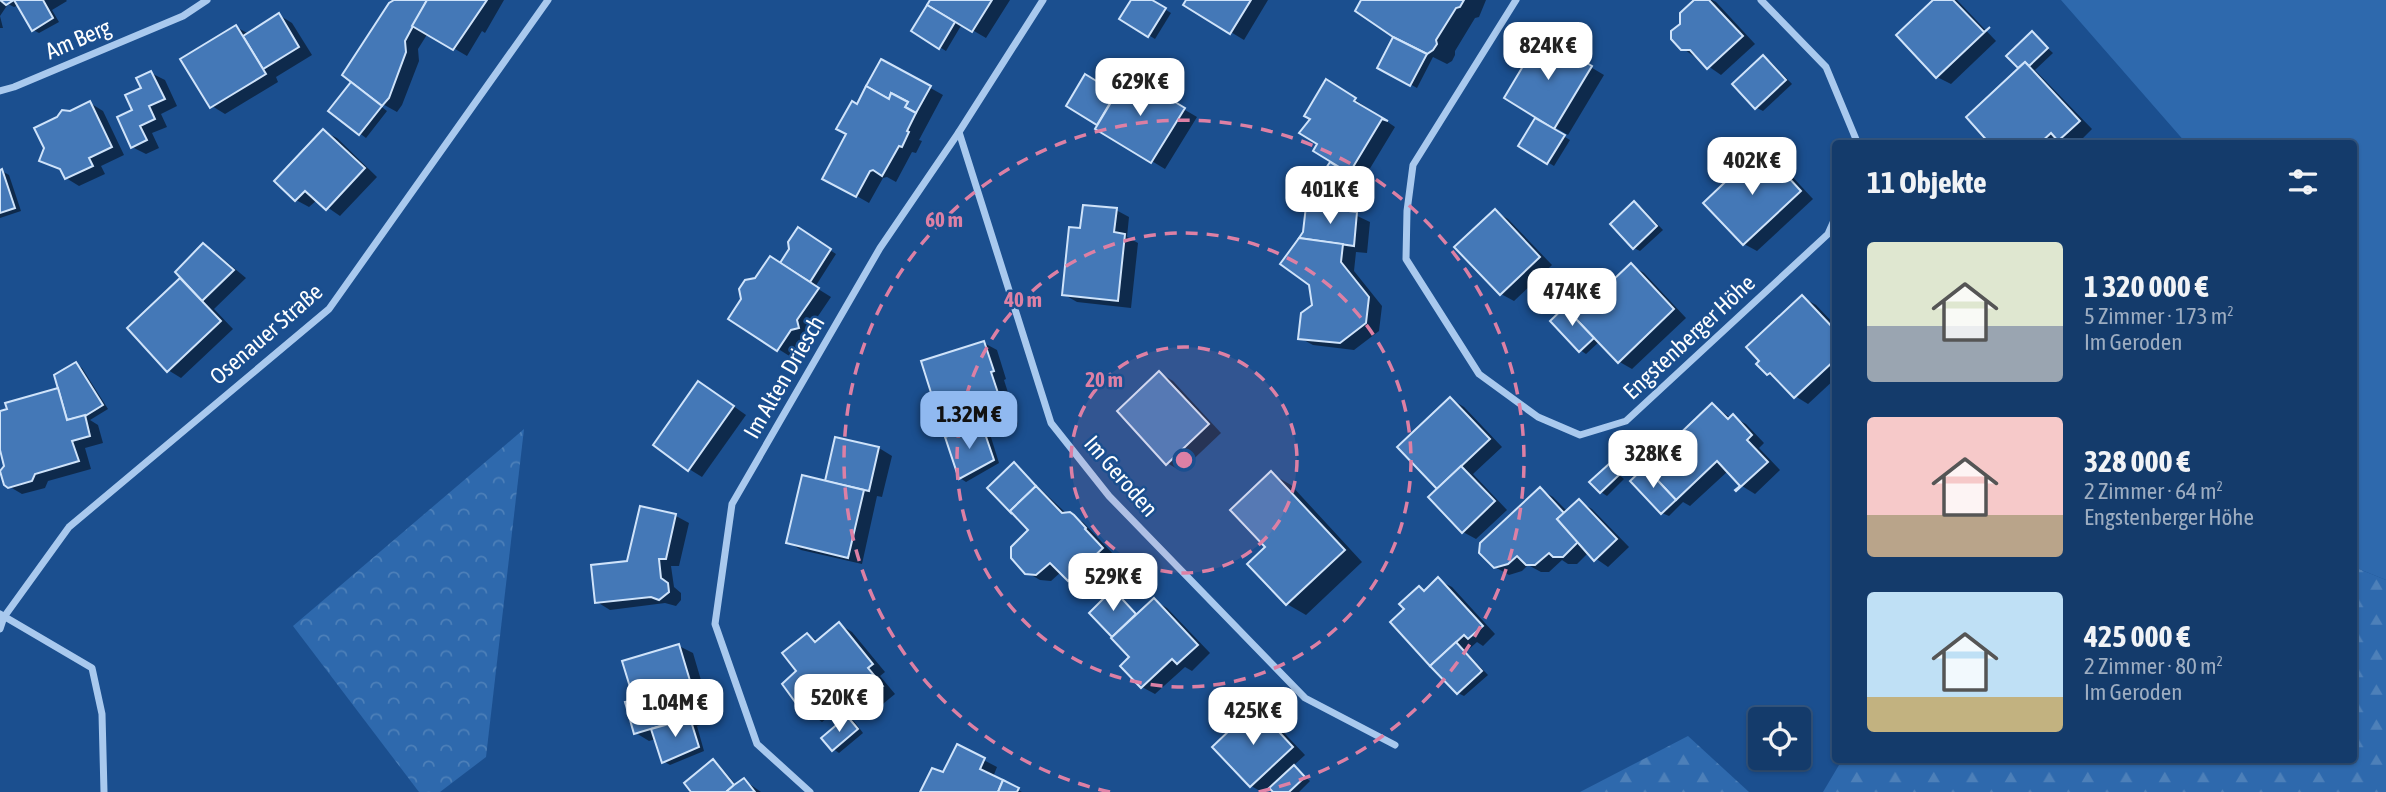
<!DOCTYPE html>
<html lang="de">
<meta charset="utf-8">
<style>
body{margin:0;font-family:"Asap Condensed",sans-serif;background:#214673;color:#f1f3f6;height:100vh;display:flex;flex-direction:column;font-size:26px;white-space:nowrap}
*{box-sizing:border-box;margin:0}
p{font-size:23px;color:#9dadc1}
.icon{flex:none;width:38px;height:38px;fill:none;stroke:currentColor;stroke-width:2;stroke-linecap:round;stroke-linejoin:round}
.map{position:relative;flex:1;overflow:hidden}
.side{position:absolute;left:1832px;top:140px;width:525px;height:623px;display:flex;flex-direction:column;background:#143b6b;border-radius:7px;box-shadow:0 2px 5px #0004,0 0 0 2px #33557e}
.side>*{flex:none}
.buttons{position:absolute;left:1748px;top:707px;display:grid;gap:14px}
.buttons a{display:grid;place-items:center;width:63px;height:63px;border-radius:7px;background:#143b6b;box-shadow:0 2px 5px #0004,0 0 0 2px #33557e;font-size:35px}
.price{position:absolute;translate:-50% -60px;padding:0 16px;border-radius:14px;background:#fff;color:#222;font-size:23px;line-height:46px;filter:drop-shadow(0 2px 4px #0008)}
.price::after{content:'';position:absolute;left:50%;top:42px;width:21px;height:16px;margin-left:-10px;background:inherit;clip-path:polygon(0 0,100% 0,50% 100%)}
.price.current{background:#90b9f0;color:#111}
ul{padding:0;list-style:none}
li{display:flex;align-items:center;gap:21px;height:175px;padding:0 35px}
li span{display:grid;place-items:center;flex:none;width:196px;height:140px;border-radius:7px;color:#555}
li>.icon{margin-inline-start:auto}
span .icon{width:84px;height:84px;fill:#fffc;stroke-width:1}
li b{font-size:30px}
h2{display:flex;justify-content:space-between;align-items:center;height:84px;padding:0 35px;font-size:30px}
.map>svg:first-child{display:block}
</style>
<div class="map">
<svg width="2386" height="792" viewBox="0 0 2386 792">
<defs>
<pattern id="forest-firs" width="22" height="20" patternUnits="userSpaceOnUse" patternTransform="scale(1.75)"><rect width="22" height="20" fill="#2e69ad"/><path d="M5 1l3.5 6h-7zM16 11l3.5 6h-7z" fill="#4d80b9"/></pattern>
<pattern id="park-crowns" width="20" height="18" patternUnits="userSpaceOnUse" patternTransform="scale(1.75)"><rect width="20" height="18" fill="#2e69ad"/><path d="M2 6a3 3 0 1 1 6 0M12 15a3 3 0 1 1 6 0" fill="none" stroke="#4d80b9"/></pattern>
</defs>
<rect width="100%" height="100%" fill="#1b4f8f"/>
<polygon fill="#2e69ad" points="2061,0 2386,0 2386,580 2354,567 2354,144 2186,143"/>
<g fill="url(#forest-firs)">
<polygon points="2354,567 2386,580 2386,792 1823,792 1842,760 2354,760"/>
<polygon points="1688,736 1749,792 1580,792"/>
</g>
<polygon fill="url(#park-crowns)" points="524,429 486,757 440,792 419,792 293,626"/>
<g fill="#0007">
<polygon points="0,0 66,0 67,1 52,10 59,22 39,33 33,30 19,5 14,7 8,4 0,16 3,28 0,28"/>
<polygon points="397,0 504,0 485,33 482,31 467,56 428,33 418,49 419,61 402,105 397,112 379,102 378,104 387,111 366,138 330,111 363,88"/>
<polygon points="932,0 1010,0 986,38 962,24 946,51 913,31"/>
<polygon points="1133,0 1150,0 1171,13 1155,39 1122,19"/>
<polygon points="1188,0 1268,0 1244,40 1186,5"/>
<polygon points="1363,0 1486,0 1479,17 1475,18 1455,51 1455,55 1452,61 1447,64 1433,57 1417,88 1379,67 1396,35"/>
<polygon points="1697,0 1712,0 1716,2 1755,44 1721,75 1682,48 1681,24"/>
<polygon points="1936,0 1957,0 1996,41 1951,84 1937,77 1899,35"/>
<polygon points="279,15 292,23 312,55 276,77 278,82 225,114 212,106 236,27 249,34"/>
<polygon points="2032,34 2053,53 2035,70 2092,129 2077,144 2063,142 2061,144 1993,144"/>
<polygon points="1542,38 1604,75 1568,135 1506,98"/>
<polygon points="1764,57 1770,61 1792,84 1763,111 1757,108 1735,84"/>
<polygon points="882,61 943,95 919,140 922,141 916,153 912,152 896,182 887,177 883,178 869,203 825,178 849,134"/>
<polygon points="151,73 165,80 177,106 161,114 167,127 152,133 159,148 146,154 132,147 134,111"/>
<polygon points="1086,76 1117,96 1129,77 1197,117 1165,169 1097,128 1099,124 1068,105"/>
<polygon points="1341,90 1395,127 1363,180 1350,172 1348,175 1358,181 1353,214 1370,222 1367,253 1356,252 1354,271 1382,306 1379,331 1354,350 1313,345 1300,338 1314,305 1323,210 1315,205 1341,167"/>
<polygon points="90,103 103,111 124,155 101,166 105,174 79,186 66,178 63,171 41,161 70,113"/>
<polygon points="1536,120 1570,140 1554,166 1521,146"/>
<polygon points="323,131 337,138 377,177 340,216 317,200 309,207 296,200"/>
<polygon points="1762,151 1775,158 1813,199 1757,251 1744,244"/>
<polygon points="2,171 9,175 21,211 0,218 0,172"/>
<polygon points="1635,203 1641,207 1663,230 1640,251 1634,248"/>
<polygon points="1116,210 1129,217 1127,237 1138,243 1131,308 1077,302 1063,294"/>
<polygon points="1495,211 1508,219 1552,265 1514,301 1501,294"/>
<polygon points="799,230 836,254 815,287 831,297 810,328 811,335 804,337 791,357 731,319 756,280 781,265"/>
<polygon points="203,245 216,253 246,278 214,309 233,329 181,378 168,370 129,328 182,278"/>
<polygon points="1631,265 1644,273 1686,318 1632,369 1618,361 1600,341 1586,354 1580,350 1570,304 1581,313"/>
<polygon points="1802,297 1816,305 1836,326 1836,378 1808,404 1795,396 1780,381 1768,374 1759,364"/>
<polygon points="984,343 997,350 1006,379 1004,380 1018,424 990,434 999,463 966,482 960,478 948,436"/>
<polygon points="76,364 82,368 108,409 90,420 98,425 103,443 85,448 91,469 48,481 45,488 22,494 5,484 6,466 0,444 0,413 60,389"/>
<polygon points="1160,373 1173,381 1221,433 1181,471 1167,463"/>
<polygon points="712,391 746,415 702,477 689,469"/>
<polygon points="1451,399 1464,407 1502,447 1473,474 1507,510 1476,539 1463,532 1439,489"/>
<polygon points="1712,405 1731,418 1733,417 1746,424 1764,443 1759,448 1780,470 1755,494 1742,486 1728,471 1690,506 1683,502 1669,516 1662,513"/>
<polygon points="879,448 892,456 882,497 877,496 862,564 801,550 788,542 827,483"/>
<polygon points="1014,464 1067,514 1083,522 1115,556 1082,588 1069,580 1061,572 1051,581 1040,580 1026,572 1030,530"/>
<polygon points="1609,466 1624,479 1607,496 1601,492"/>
<polygon points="1272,474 1291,485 1362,562 1306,615 1287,604 1250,564 1267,547"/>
<polygon points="1540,489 1553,497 1568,512 1579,501 1592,509 1629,547 1608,567 1588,553 1577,564 1568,564 1562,560 1549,572 1541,572 1528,565 1522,571 1509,575 1495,567"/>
<polygon points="641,508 676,516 689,523 679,566 671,566 674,587 681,593 681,600 676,606 665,603 610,610 597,602 628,563"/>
<polygon points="1438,580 1452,587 1495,634 1483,646 1477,642 1466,652 1488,675 1464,696 1458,693 1407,609 1420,588 1425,592"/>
<polygon points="1114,592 1120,595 1138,615 1154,600 1167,608 1210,653 1192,671 1185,667 1155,694 1142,687 1132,657 1091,613"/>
<polygon points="839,624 852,632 885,672 880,676 895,694 878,708 865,701 846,717 854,721 863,733 839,753 833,749 846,719 835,712 822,722 802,708 784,685 799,671 807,635 819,641"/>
<polygon points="679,646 693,653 713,721 697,726 704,751 670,765 663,761 656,739 649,741 636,733 636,701"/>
<polygon points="1255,709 1268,716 1305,755 1293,766 1310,781 1299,792 1275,792 1271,787 1265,792 1262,792 1251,786"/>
<polygon points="957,746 997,767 993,777 1022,792 922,792 943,775"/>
<polygon points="713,761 719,765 737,786 744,780 761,792 693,792"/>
</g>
<g fill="#4478b7" stroke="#cfe3fa" stroke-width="2">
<polygon points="0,0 43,0 53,18 32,31 14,0 6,5"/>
<polygon points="394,0 427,0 405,41 406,52 389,98 382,106 342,75 389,3"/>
<polygon points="427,0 487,0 453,50 412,26"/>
<polygon points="930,0 992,0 972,32 927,5"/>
<polygon points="1131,0 1152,0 1166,8 1148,37 1119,19"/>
<polygon points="1186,0 1251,0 1230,34 1183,5"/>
<polygon points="1361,0 1464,0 1460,7 1456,8 1436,40 1437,44 1433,50 1427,54 1393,37 1355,11"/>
<polygon points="1694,0 1709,0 1743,36 1707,69 1690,50 1681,50 1671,39 1671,31 1680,24 1680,13"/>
<polygon points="1933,0 1953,0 1984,32 1990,27 1936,78 1896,35"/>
<polygon points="927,5 955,22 939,49 911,31"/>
<polygon points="279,13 299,47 263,69 243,36"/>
<polygon points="236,25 266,74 210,108 180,59"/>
<polygon points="2032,31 2048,48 2029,66 2025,62 2018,68 2006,56"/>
<polygon points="1541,36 1592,66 1554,129 1504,98"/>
<polygon points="1393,37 1427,54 1410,86 1377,68"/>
<polygon points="1763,55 1786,80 1755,109 1732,84"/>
<polygon points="881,59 931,86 916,113 905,107 908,102 891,93 889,99 866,86"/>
<polygon points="2025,62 2080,121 2058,141 2051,133 2039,144 1990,144 1966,117"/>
<polygon points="151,71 165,99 149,106 155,119 140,126 147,140 131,148 117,117 132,110 125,95 141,88 136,78"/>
<polygon points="1085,74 1116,93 1097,125 1066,106"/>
<polygon points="1128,74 1185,108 1151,163 1095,129"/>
<polygon points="1326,79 1356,98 1354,101 1388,121 1382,119 1350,172 1354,176 1313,151 1317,144 1299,133 1310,119 1304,116"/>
<polygon points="351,82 382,106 359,135 328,111"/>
<polygon points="866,86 889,99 891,93 908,102 905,107 916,113 907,131 909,132 902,147 899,146 882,176 873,170 870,171 856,197 822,179 846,134 836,129 852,101 857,104"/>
<polygon points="90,101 112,147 89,158 93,166 65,179 60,169 39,161 44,148 34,128 57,117 62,110 70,111"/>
<polygon points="1535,118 1565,135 1547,164 1518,146"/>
<polygon points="323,129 365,168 326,210 305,191 295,201 274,181"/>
<polygon points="1761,148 1801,191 1743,245 1703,203"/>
<polygon points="1330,162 1352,176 1347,211 1313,206 1316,183"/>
<polygon points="2,169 15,208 0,213 0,170"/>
<polygon points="1634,201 1657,226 1633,249 1610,224"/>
<polygon points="1083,205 1117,208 1114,232 1125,234 1118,301 1062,295 1069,227 1080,228"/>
<polygon points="1306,206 1357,212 1354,246 1299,238 1303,232"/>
<polygon points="1495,209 1540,257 1500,295 1454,247"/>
<polygon points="798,227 831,249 810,282 780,263 789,249 788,242"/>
<polygon points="1299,238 1343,244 1341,262 1369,297 1366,323 1340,343 1298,339 1301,313 1312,305 1309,285 1280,264"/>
<polygon points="203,243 234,270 202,301 175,272"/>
<polygon points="770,256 819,288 797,320 799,328 791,330 777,351 728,319 741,299 739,289 745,280 755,278"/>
<polygon points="1631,263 1674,309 1618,363 1574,317"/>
<polygon points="180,278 221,321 167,372 127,328"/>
<polygon points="1802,295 1836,331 1836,359 1794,398 1770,373 1767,375 1756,364 1759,361 1746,347"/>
<polygon points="1570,302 1579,312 1574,317 1594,338 1579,352 1550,321"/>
<polygon points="984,341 994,371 991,372 1006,417 945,437 921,361"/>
<polygon points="76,362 103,405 85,416 67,420 54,375"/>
<polygon points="1159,371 1209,424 1166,465 1117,411"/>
<polygon points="698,381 734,406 688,471 653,445"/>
<polygon points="58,388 67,420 85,415 90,436 72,441 79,461 35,474 32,481 8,488 4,485 0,471 4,466 0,450 0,411 7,409 5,403"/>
<polygon points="1450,397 1490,439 1437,489 1397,447"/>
<polygon points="1712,403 1728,419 1733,414 1752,435 1747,440 1768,462 1736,491 1735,490 1740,486 1717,461 1676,500 1645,467"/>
<polygon points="982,425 994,460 959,479 945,437"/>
<polygon points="835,437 879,447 869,491 825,481"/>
<polygon points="1014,462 1036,486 1010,511 1012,514 987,488"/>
<polygon points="1609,464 1619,475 1600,493 1589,482"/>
<polygon points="1461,466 1495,501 1462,533 1428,497"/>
<polygon points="1645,467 1676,500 1661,514 1630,481"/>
<polygon points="1271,471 1345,550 1286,605 1247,564 1265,547 1230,510"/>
<polygon points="802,475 864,490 848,558 786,543"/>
<polygon points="1036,486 1062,513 1070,512 1074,515 1086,528 1085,529 1103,548 1068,581 1050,563 1036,575 1025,574 1011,558 1011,547 1028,530 1010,511"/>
<polygon points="1540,487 1564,513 1557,519 1578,542 1563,557 1553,557 1549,553 1535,565 1526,565 1517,556 1508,564 1494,568 1479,553 1480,543"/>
<polygon points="1579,499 1617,539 1594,561 1557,519"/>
<polygon points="640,506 676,514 666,559 659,559 661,578 668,583 669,592 659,600 651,597 595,603 591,565 627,561"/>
<polygon points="1438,577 1483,626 1468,639 1464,635 1430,666 1390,622 1404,609 1399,604 1419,586 1424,591"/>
<polygon points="1113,589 1136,614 1112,637 1089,613"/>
<polygon points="1154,598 1198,645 1177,664 1172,659 1141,688 1120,666 1129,657 1111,638"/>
<polygon points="839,622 873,664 868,668 883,686 862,703 855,691 830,712 824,704 808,715 802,708 801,710 782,684 796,671 782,653 807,633 815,642"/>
<polygon points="1456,642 1482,671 1457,694 1430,666"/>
<polygon points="679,644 700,714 634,734 625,702 634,700 622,661"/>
<polygon points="1255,706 1293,747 1250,787 1212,747"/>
<polygon points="847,716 858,729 832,751 821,738"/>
<polygon points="690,718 699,747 662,763 651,729"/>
<polygon points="957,744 985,758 980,769 1003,780 998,792 920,792 932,768 943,772"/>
<polygon points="713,759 734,785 726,792 691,792 684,783"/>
<polygon points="1294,765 1305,777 1289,792 1273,792 1269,788"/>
<polygon points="744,778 755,792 726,792 734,785"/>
<polygon points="1003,780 1019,788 1017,792 998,792"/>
</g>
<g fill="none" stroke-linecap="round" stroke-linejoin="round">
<g stroke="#a9c9ee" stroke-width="7">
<polyline points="1516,0 1413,165 1407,211 1406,259 1479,374 1538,417 1580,435 1626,421 1828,234 1836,216"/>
<polyline points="1761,0 1826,67 1858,144"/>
<polyline points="0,91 14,87 183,16 207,0"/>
<polyline points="959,132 1051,423 1109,496 1305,698 1395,745"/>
<polyline points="0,614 92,668 102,714 104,792"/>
<polyline points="0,629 4,617 69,527 329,309 548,0"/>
<polyline points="810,792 757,744 715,624 732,504 880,248 959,132 1043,0"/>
</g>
</g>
<circle cx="1184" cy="460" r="113" fill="#dd80a5" fill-opacity=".12"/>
<g fill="none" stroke="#dd80a5" stroke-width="3.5" stroke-dasharray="12 9">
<circle cx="1184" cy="460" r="113"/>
<circle cx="1184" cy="460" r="227"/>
<path d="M1110 792A340 340 0 1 1 1258 792"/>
</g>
<g text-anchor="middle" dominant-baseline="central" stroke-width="5" stroke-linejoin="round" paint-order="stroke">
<g font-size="23" fill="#fff" stroke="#1b4f8f">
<text transform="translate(78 39) rotate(-23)">Am Berg</text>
<text transform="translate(266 334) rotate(-41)">Osenauer Straße</text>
<text transform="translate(1689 337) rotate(-43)">Engstenberger Höhe</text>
<text transform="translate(784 377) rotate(-60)">Im Alten Driesch</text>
<text transform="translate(1121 476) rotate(49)">Im Geroden</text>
</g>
</g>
<circle cx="1184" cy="460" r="10" fill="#dd80a5" stroke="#1b4f8f" stroke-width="3.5"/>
<g font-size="21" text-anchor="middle" font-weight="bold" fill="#dd80a5" stroke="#1b4f8f" stroke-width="5" stroke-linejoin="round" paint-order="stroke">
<text x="944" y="227">60 m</text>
<text x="1023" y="307">40 m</text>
<text x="1104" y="387">20 m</text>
</g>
</svg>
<div class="buttons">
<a><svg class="icon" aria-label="locate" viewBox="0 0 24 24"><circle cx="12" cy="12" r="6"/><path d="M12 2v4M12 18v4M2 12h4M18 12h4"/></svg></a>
</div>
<b class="price" style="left:1548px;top:82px">824K €</b>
<b class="price" style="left:1140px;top:118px">629K €</b>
<b class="price" style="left:1752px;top:197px">402K €</b>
<b class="price" style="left:1330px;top:226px">401K €</b>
<b class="price" style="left:1572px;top:328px">474K €</b>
<b class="price current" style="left:969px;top:451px">1.32M €</b>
<b class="price" style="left:1653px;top:490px">328K €</b>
<b class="price" style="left:1113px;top:613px">529K €</b>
<b class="price" style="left:839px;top:734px">520K €</b>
<b class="price" style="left:675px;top:739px">1.04M €</b>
<b class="price" style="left:1253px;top:747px">425K €</b>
<section class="side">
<h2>11 Objekte<svg class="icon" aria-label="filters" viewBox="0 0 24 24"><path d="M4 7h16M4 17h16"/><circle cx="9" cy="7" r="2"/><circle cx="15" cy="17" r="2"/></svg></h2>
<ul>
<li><span style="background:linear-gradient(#dfe7d0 60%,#9aa5b1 0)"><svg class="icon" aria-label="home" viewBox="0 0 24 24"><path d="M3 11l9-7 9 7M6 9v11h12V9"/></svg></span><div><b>1 320 000 €</b><p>5 Zimmer · 173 m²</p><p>Im Geroden</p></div></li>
<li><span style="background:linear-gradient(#f6c9c9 70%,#b9a48a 0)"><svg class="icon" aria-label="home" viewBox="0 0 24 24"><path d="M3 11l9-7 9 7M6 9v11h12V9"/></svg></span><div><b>328 000 €</b><p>2 Zimmer · 64 m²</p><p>Engstenberger Höhe</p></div></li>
<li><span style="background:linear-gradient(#bfe0f5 75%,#c2b280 0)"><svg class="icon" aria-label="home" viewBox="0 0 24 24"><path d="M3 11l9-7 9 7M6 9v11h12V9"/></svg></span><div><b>425 000 €</b><p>2 Zimmer · 80 m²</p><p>Im Geroden</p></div></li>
</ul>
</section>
</div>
